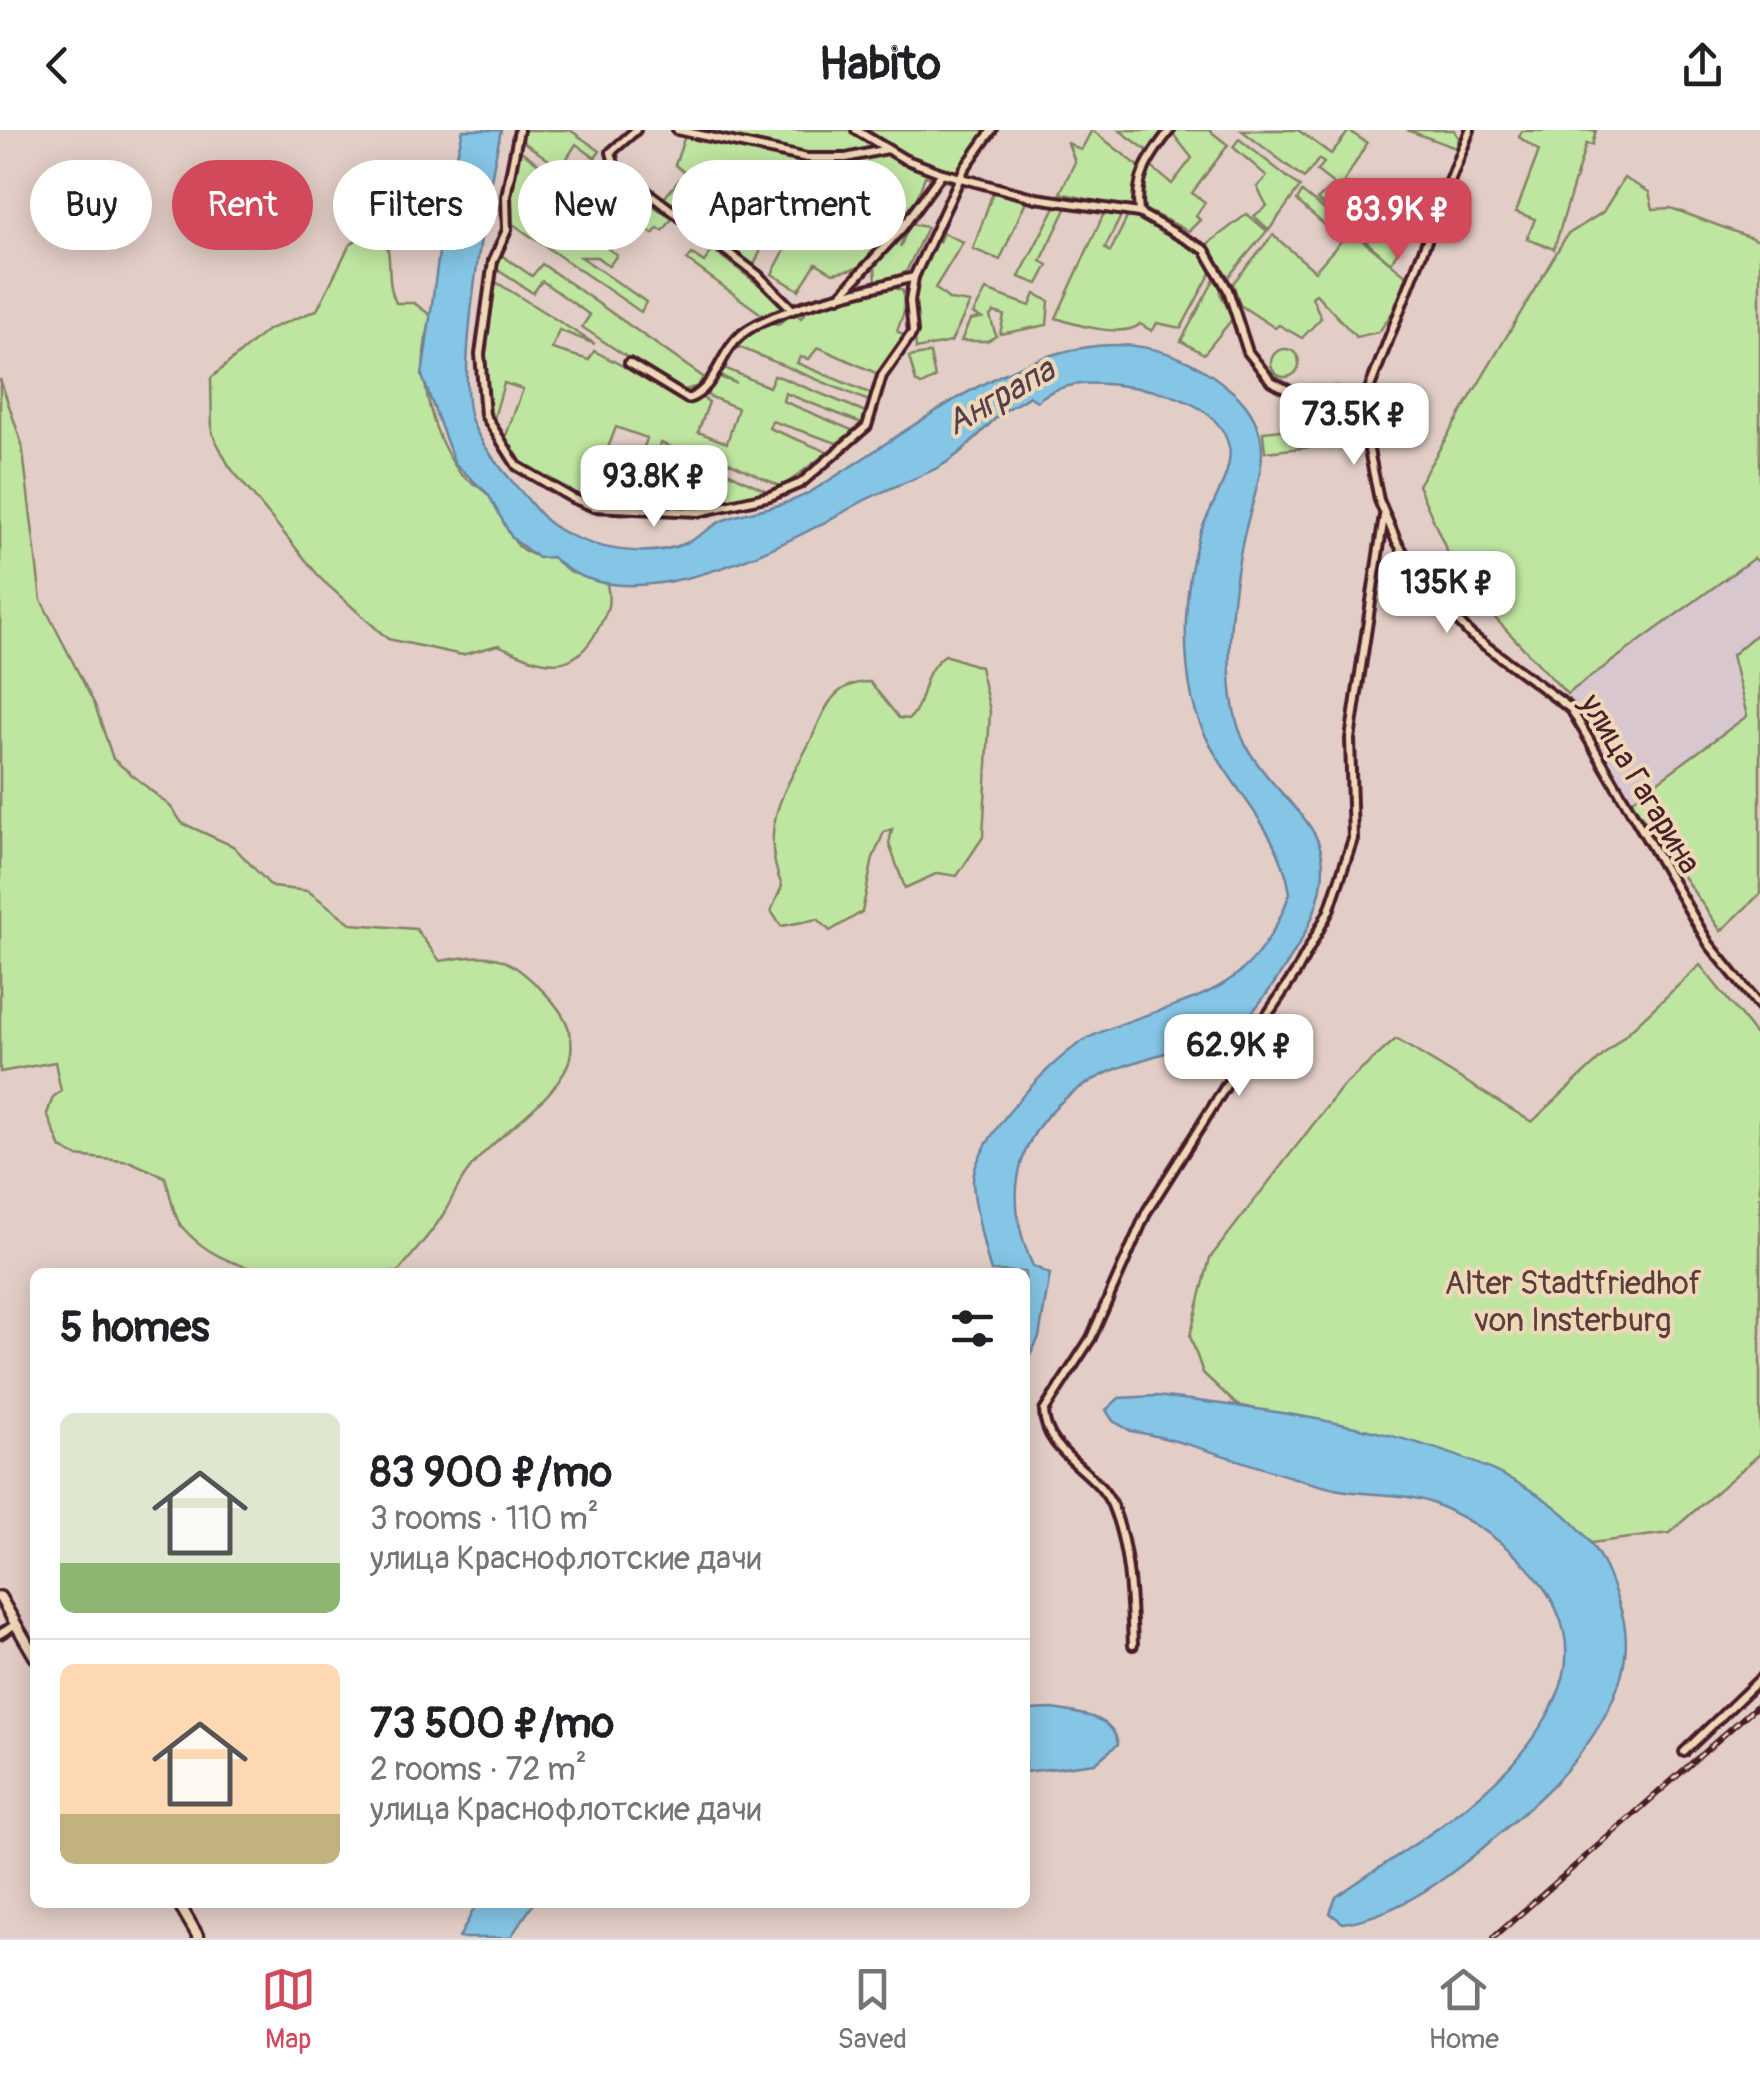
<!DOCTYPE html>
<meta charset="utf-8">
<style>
body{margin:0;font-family:Pangolin,sans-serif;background:#f2f2f2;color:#202124;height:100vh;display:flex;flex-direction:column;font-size:38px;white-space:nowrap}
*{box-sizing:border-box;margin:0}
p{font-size:32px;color:#757577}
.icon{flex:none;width:55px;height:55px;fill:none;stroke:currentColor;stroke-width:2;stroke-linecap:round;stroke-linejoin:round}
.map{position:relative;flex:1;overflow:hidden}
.side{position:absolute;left:30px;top:1138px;width:1000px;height:640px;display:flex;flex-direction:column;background:#fff;border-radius:15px;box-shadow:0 5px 25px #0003}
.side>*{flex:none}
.guide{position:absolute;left:30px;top:30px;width:1000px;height:90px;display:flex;gap:20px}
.price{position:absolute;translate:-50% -85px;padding:0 22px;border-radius:20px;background:#fff;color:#222;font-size:32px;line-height:65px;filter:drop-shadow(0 2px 5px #0008)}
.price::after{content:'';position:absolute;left:50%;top:60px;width:30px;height:22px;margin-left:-15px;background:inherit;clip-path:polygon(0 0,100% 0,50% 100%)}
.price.current{background:#d1495b;color:#fff}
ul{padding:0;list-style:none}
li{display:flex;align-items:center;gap:30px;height:250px;padding:0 30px}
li+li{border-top:2px solid #e0e0e0}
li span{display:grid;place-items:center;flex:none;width:280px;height:200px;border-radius:15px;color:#555}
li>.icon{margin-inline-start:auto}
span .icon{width:120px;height:120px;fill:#fffc;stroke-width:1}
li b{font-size:42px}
h2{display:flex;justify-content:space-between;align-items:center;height:120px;padding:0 30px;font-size:42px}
.pill{padding:0 35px;border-radius:45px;background:#fff;box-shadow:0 5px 25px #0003;font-size:35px;line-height:90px}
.pill.current{background:#d1495b;color:#fff}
header{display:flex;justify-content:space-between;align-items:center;height:130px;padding:0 30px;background:#fff;font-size:45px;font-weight:700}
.tab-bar{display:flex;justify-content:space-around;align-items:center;height:140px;border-top:2px solid #e0e0e0;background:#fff;font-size:28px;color:#757577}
.tab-bar a{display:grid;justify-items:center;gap:5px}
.tab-bar .current{color:#d1495b}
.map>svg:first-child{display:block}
</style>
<header><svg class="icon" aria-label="back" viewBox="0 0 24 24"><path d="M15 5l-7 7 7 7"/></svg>Habito<svg class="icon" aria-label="share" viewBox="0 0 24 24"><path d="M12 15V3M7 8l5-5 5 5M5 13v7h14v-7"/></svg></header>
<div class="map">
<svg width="1760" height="1808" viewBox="0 0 1760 1808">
<rect width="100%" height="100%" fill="#e2cec6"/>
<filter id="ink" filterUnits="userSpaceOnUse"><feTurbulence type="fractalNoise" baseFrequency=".01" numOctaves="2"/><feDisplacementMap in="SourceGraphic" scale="20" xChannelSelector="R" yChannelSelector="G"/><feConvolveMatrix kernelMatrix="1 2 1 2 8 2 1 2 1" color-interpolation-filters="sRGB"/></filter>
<g filter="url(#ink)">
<polygon fill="#d9c7d0" points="1754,428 1760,433 1760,501 1732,525 1747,585 1693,647 1631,671 1567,564"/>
<g fill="#bfe6a1" stroke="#848266" stroke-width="2.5">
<polygon points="516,0 570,0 600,21 595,28 576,14 566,30 607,59 616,50 672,89 663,101 658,98 653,104 515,6"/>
<polygon points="687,0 987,0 955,54 925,46 900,117 910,94 927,97 906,142 876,153 875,135 833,143 816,133 799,160 772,144 787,116 768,105 752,139 720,117 736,90 712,72 693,97 660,73 680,49 708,69 712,64 675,35"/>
<polygon points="1092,0 1141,38 1132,79 1060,63 1075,32 1068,13 1081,20"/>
<polygon points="1119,0 1164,0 1148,21"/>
<polygon points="1176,0 1209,0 1228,15 1192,63 1205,72 1196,86 1200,90 1189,101 1146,80 1141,71 1148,34 1172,54 1192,28 1173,4"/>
<polygon points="1241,0 1298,0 1331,24 1349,1 1367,13 1340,59 1317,41 1324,33 1319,29 1304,48"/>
<polygon points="1407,0 1454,0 1459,8 1456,18"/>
<polygon points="1596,0 1592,15 1586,14 1554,119 1527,109 1535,89 1516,82 1539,21 1519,7 1522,1"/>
<polygon points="1239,9 1300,57 1269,100 1254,86 1267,76 1257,57 1267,46 1233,17"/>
<polygon points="514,16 592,72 584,86 593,92 586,103 617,125 609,136 597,127 581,127 646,172 641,182 504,88"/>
<polygon points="1624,48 1649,62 1653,79 1671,78 1760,111 1760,433 1754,428 1567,564 1460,451 1418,355 1567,105 1603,82"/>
<polygon points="1332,56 1401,116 1391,133 1317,70"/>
<polygon points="994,59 1026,71 1000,130 973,119"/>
<polygon points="1302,62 1407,146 1401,170 1379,202 1356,207 1316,164 1312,167 1321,188 1302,208 1279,195 1275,198 1240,175 1233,153 1273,105 1315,141 1342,110 1297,71"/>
<polygon points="1056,75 1067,77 1041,131 1048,135 1038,154 1019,147"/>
<path d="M1105,81L1122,84L1105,118L1110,122L1128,86C1155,91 1204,110 1214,137L1181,198L1157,193L1152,201L1140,194C1124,209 1073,194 1056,188Z"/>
<polygon points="1247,84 1267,101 1228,147 1206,115"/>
<path d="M364,103H382C395,126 384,149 396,173H414L433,187C412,232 430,303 460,343C469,353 482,356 490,367C510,395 508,428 552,427L570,442L607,454C611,474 608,481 598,499C572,549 542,534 498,515L462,525L388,509L322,450L229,336L212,303L211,248L267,200L317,180L349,116Z"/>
<polygon points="943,103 963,112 935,158 950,170 970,173 951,212 916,219 912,156 933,109 939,112"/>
<polygon points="494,120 532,146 542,134 703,247 698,256 682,261 672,257 582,197 590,185 542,151 533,163 490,135"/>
<polygon points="713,120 787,176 768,189 687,130 692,124 704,132"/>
<polygon points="1219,141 1224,154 1220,163 1233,188 1204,224 1181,211"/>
<path d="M488,147L595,214L559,200L552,219L589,230L594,221L690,271L699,266L709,272L698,302L727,313L738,278L704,264L714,245L736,253L716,243L720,236L769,257L774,246L780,247L868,283L864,294L785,263L783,271L854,301L837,313L772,291L769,298L828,322L782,357L720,328L717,337L769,362L704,377L648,376L665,326L675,329L678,320L661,313L636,376L625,375L647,308L616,297L587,372C555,356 520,351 501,319L523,259L504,253L492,295L485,290L480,216Z"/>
<polygon points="895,158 903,161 904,182 897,201 903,205 901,215 878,244 818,217 809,229 800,227 797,233 872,264 871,272 734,215 769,193 778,195 793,181 801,188 805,183 800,179"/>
<polygon points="986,160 1030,176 1035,164 1049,171 1047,195 1000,204 1004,185 994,182 990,186 996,206 987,211 961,211 970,190 981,188 973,184"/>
<circle cx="1285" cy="233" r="14"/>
<polygon points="930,223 935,248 921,255 916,252 909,227"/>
<path d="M0,249L22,314L41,470L95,575L113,629L171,677L182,693L233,716L272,757L308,761L352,794L416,799L440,831C493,823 503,822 543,861C625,941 509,985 468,1041C457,1055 451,1073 441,1088C428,1107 412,1125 398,1142C326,1143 236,1159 183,1098C173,1087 170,1061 165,1047L131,1032L76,1026L61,1018L47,984L53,967L61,961L55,932L0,942Z"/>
<polygon points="1355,273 1358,289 1287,297 1284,281"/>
<polygon points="1363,291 1366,311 1265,322 1263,302"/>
<polygon points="1760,501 1760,764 1721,801 1631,671 1747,586 1732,525"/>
<path d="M945,525L980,537L990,581L983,707L957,746L938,743L905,758L889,714L892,699L884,702L873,728L862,782L830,801L818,789L781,796L771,781L782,756C758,698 784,661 810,612C824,583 830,552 870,552L899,588L909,589C927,572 919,543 945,525Z"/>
<polygon points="1700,835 1760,910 1760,1324 1669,1403 1591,1413 1554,1376 1497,1343 1420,1314 1237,1275 1203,1243 1190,1206 1210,1128 1342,957 1396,909 1532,992"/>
</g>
<g fill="#85c5e5" stroke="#6d839b" stroke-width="2.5">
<path d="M463,0H501C489,56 454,242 472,291C482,318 505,343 524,365C533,375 543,390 555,397C590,419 646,430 686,413C700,407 710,396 724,390C752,379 783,378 810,362C933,290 1093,138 1233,262C1250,277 1262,298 1262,321C1262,350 1249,381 1243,410C1234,453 1228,500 1230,545C1231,569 1236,599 1249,621C1288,685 1347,697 1313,785C1304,810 1259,883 1236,896C1199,918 1149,924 1109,942C1025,980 995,1052 1033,1136L1050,1144L1039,1207L1025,1236V1142L991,1141C985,1123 973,1068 973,1051C973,1012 1055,924 1090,907C1181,864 1250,877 1290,763C1279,688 1209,644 1192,568C1182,519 1184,458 1198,409C1205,385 1235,341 1229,317C1221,278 1172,263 1139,258C1105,253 1065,247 1037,271L1029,266C1019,274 1006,278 997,287C979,304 961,325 939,337C913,351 882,360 856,375C783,417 625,498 552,427L538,428L512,408L488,364L455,334L422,246L446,72Z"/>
<path d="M1156,1266C1275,1280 1519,1308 1592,1415C1605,1433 1613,1456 1620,1477C1645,1549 1584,1628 1533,1674C1481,1720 1414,1784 1343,1793L1330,1783L1336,1767C1395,1725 1461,1690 1511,1635C1570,1568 1592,1506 1526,1436C1500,1409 1467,1387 1432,1373C1402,1362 1366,1366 1335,1359C1266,1343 1200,1313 1131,1301L1113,1291L1106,1280L1119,1268Z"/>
<path d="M1054,1579C1078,1584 1113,1584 1118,1614L1095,1633L1025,1642V1580Z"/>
<polygon points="477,1773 477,1772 534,1773 510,1808 459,1808"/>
</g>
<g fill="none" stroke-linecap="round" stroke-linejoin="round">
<g stroke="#4a1f2b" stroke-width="14">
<g id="minor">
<polyline points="519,0 506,66 507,100 493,131 480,224 485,285 517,336 572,368 594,377 699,382 770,366 801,353 867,296 882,246 913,202 910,171 914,147 964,39 992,0"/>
<polyline points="636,0 611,22 615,38 758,145 793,180"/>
<polyline points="677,0 807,28 846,28 887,19"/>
<polyline points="856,0 904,29 942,43"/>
<path d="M1139,83C1134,48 1149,27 1170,0"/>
<polyline points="839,167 902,98 942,43 1036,68 1139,83 1205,120 1228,160 1248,222 1271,251 1299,266 1336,262 1348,266 1361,280 1379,370 1396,410 1422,453 1471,505 1571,579 1709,814 1760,877"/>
<path d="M629,233L688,269C717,258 719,223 742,204C775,177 870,159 914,147"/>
<polyline points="1361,280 1470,0"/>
<polyline points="0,1504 16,1494"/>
<path d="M1133,1515C1131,1469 1130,1418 1112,1375C1096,1339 1045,1324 1044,1281L1091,1208L1147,1081L1229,951L1243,921L1297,841L1329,781L1353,709L1350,609L1384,386"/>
<polyline points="1684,1622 1760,1549"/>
</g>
</g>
<g stroke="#4a1f2b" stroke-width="16">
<g id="tertiary">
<polyline points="0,1467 35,1527"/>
<polyline points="178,1772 199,1808"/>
</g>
</g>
<use href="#minor" stroke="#efd8b8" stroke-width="6"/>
<use href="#tertiary" stroke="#efd8b8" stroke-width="9"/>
<g stroke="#4a1f2b" stroke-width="6">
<polyline id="rail" points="1493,1808 1760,1573"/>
</g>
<use href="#rail" stroke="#efd8b8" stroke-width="2.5" stroke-dasharray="8" stroke-linecap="butt"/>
</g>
</g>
<g text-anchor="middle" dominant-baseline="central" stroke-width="8" stroke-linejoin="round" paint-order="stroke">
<g font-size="32" fill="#4a1f2b" stroke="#efd8b8">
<text transform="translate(1640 654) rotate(59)">улица Гагарина</text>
</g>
<g font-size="32" fill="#5c3d3d" stroke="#efd8b8">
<text x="1573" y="1154">Alter Stadtfriedhof<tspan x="1573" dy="37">von Insterburg</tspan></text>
</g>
<g font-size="35" font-style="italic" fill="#564050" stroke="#efd8b8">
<text transform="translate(1000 267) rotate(-30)">Анграпа</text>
</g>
</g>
</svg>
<b class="price current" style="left:1398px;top:133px">83.9K ₽</b>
<b class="price" style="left:1354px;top:338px">73.5K ₽</b>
<b class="price" style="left:654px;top:400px">93.8K ₽</b>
<b class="price" style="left:1447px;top:506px">135K ₽</b>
<b class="price" style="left:1239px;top:969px">62.9K ₽</b>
<div class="guide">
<a class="pill">Buy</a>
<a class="pill current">Rent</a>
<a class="pill">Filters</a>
<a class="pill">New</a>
<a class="pill">Apartment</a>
</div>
<section class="side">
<h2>5 homes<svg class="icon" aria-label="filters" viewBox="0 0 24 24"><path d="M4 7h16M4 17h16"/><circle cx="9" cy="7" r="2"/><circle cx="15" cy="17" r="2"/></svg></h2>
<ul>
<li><span style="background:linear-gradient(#dfe7d0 75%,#8fb573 0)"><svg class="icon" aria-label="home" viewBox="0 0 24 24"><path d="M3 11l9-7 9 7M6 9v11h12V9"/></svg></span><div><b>83 900 ₽/mo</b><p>3 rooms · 110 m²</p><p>улица Краснофлотские дачи</p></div></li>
<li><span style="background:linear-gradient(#ffd9b3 75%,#c2b280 0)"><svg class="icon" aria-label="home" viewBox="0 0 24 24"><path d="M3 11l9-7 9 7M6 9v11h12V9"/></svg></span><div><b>73 500 ₽/mo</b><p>2 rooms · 72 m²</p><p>улица Краснофлотские дачи</p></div></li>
</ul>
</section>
</div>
<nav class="tab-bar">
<a class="current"><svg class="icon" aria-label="map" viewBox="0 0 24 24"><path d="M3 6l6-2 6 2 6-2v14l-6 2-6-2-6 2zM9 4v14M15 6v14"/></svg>Map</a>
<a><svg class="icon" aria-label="saved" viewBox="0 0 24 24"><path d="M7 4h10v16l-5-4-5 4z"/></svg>Saved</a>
<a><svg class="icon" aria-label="home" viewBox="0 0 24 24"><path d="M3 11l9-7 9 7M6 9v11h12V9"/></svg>Home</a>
</nav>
